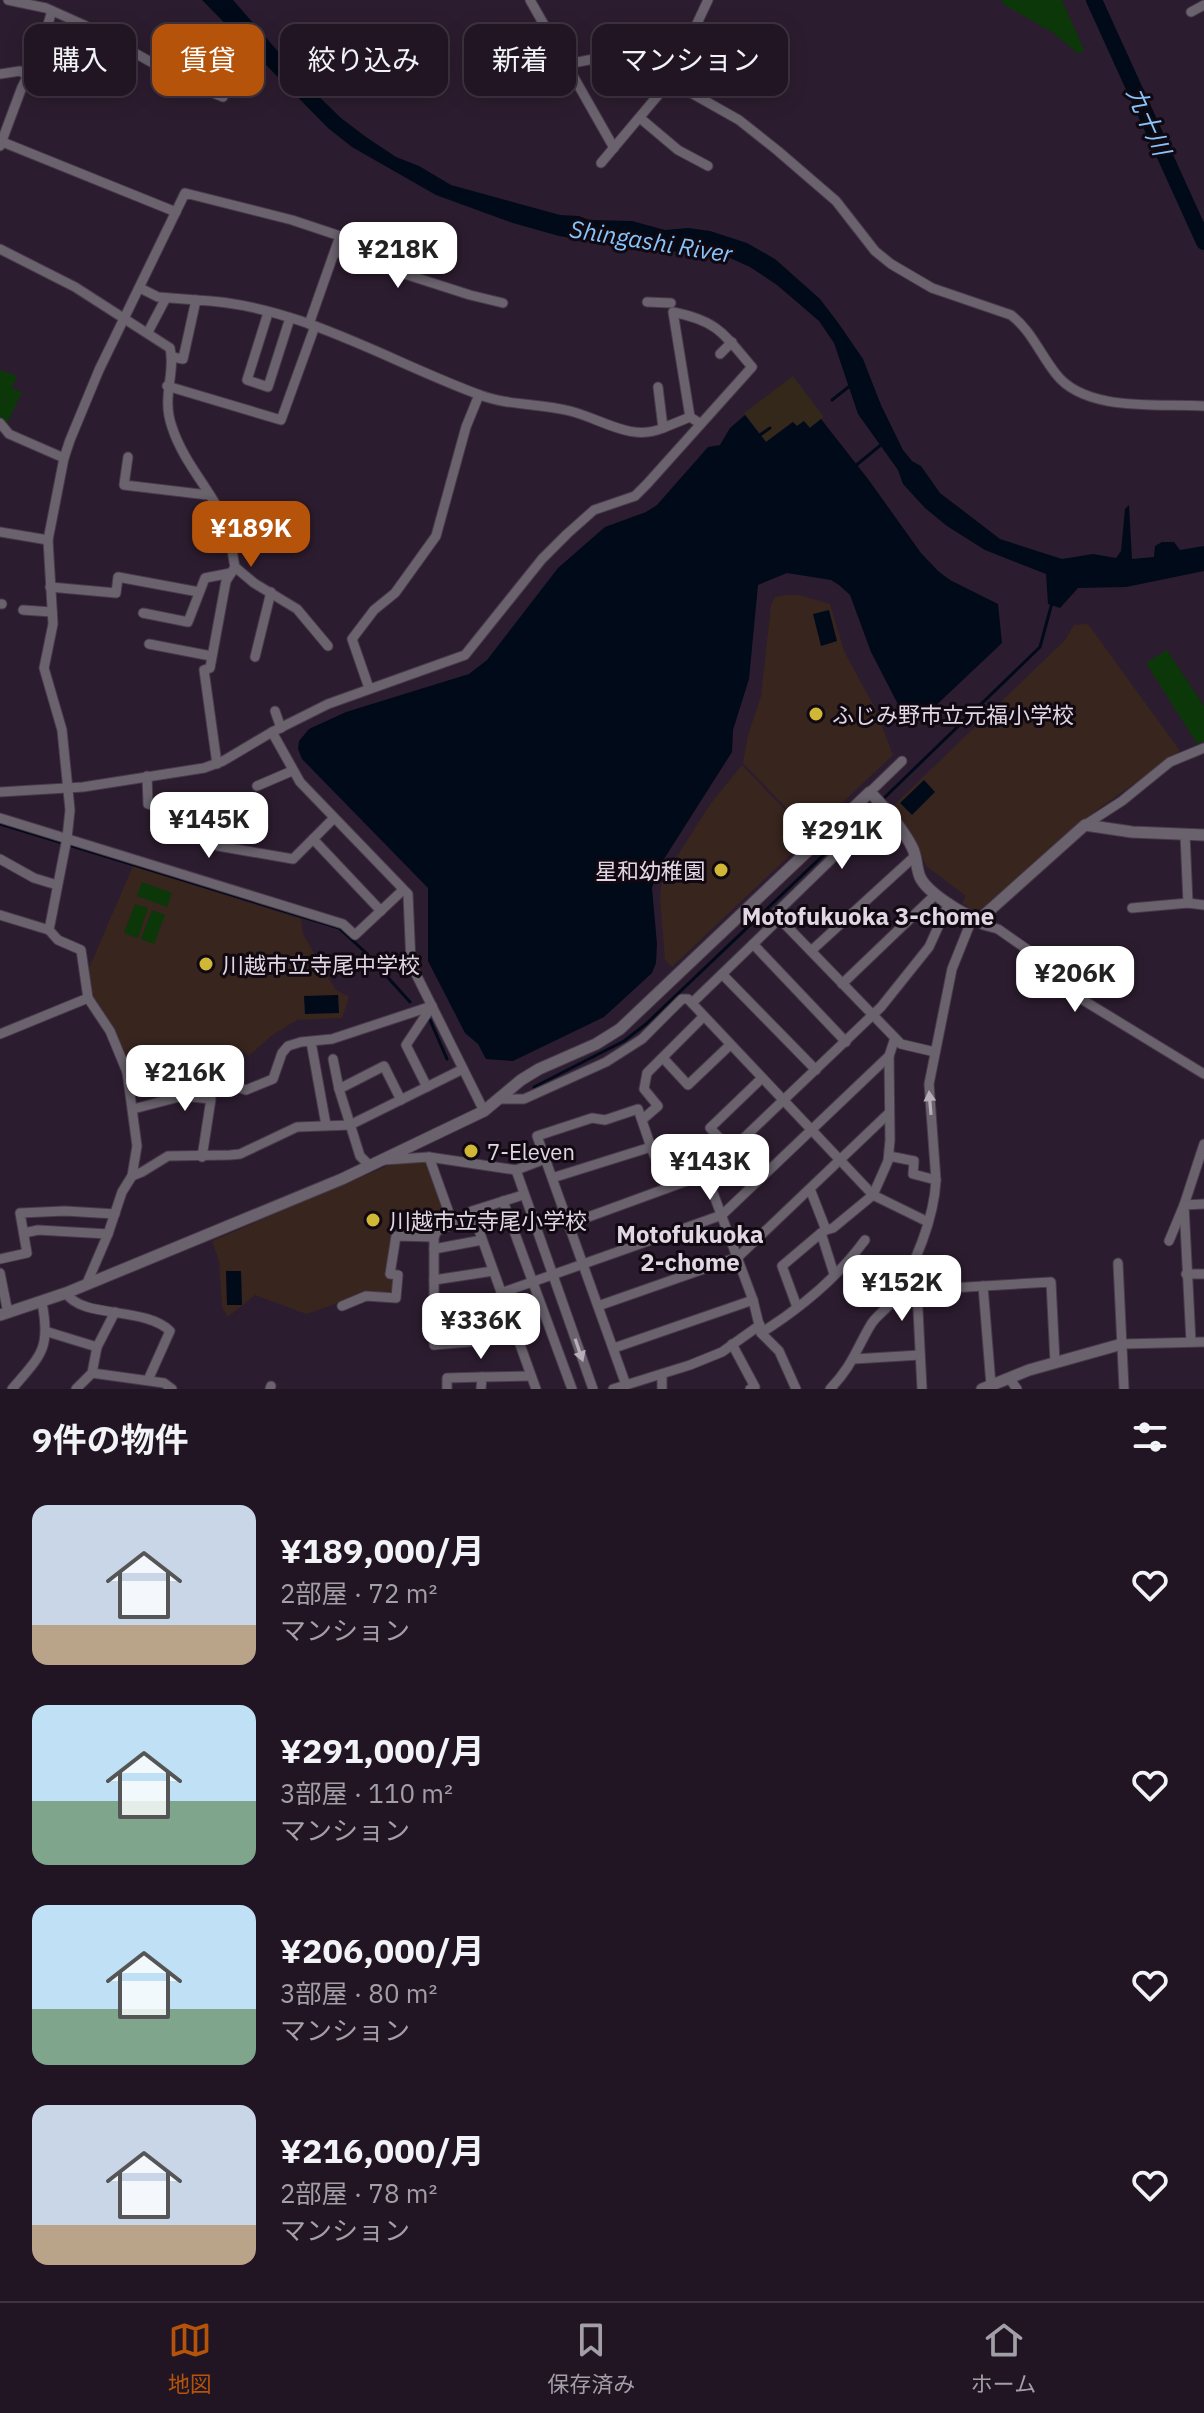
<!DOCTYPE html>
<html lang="ja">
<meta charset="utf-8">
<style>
body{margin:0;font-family:"IBM Plex Sans","Noto Sans JP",sans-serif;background:#291e2b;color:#f1f3f6;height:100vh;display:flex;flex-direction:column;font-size:30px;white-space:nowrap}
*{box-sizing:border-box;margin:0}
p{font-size:26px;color:#a29fa6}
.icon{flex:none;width:44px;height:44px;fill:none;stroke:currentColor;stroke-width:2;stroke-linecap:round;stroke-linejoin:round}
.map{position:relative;height:1389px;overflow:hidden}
.side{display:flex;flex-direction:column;background:#211523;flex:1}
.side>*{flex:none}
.guide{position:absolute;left:24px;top:24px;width:800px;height:72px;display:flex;gap:16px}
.price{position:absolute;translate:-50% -68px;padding:0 18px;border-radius:16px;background:#fff;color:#222;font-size:26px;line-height:52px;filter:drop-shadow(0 2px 4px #0008)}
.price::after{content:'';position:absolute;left:50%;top:48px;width:24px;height:18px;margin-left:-12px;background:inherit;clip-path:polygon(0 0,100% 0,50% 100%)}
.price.active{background:#b45309;color:#fff}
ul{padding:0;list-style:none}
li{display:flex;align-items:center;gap:24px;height:200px;padding:0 32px}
li span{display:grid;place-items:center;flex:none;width:224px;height:160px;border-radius:16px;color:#555}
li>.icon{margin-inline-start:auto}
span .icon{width:96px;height:96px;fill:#fffc;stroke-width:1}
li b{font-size:34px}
h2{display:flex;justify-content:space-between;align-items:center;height:96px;padding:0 32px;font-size:34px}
.chip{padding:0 28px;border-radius:16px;background:#211523;box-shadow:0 4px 20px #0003,0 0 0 2px #3e3441;font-size:28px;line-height:72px}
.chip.active{background:#b45309;color:#fff}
.dock{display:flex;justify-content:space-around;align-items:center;height:112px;border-top:2px solid #3e3441;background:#211523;font-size:22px;color:#a29fa6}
.dock a{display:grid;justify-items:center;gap:4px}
.dock .active{color:#b45309}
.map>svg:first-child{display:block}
</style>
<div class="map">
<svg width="1204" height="1389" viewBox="0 0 1204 1389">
<rect width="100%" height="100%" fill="#2c1c2f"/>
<polygon fill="#332819" points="793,376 824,417 809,428 797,427 792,422 766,442 744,413"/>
<g fill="#37251e">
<polygon points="787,595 799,595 830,604 844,651 876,710 893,755 810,833 743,763 748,735 761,696 771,605 775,597"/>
<polygon points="1088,624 1180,751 1094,812 985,908 975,911 962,903 966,896 926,866 913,835 893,806 1065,640 1074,625"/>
<polygon points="742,765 810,836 672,967 665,960 660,897 662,880 711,803"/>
<polygon points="133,866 301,919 303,934 335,989 349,997 342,1018 297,1020 271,1036 249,1056 238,1049 231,1049 128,1069 93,999 89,968"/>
<polygon points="428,1159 450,1222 429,1232 392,1232 386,1276 395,1279 394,1294 368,1293 306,1314 255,1295 228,1317 222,1307 219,1261 212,1241 392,1164"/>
</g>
<g fill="#0b3709">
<polygon points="1003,0 1062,0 1084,50 1079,54 1052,32 1001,3"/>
<polygon points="0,370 17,376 12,388 22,392 6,426 0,418"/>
<polygon points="1167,650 1204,706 1204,741 1198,745 1146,663"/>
<polygon points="142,882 172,893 167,907 137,896"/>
<polygon points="135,904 148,908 138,938 124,933"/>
<polygon points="152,910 165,915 154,944 141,939"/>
</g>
<g fill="#000a18">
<polygon points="202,0 233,0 309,87 341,118 366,137 396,157 419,166 451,185 560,215 579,216 589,220 632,221 665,230 688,228 710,231 747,243 775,259 820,299 839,324 863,359 881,405 903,450 912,461 921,466 940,493 1000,539 1062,559 1093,554 1116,558 1121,551 1125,509 1129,505 1132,559 1154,557 1155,546 1162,542 1174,542 1180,550 1204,546 1204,571 1126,587 1078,588 1060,608 1048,604 1046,574 985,550 947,526 925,508 903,484 898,470 858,414 834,343 819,321 777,285 750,267 730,258 701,252 646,251 559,236 513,223 436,195 352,147 328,128"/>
<polygon points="745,415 766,442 793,422 797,426 804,421 810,428 821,419 868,479 921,553 938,571 950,580 998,604 1002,643 929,712 915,718 902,712 871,652 850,595 839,585 831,580 787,573 758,585 749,679 733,730 732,752 657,870 652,888 657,944 656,963 652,973 604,1017 513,1061 486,1059 478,1044 465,1033 428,961 428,888 302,759 298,749 299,741 309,729 346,712 469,674 487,660 558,568 605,527 646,512 657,505 708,447 720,445 730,428"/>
<polygon points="829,610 837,641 821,646 813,614"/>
<polygon points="924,780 935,792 912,815 900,803"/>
<polygon points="338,995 339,1013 305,1014 304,996"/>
<polygon points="226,1271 241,1271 242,1305 227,1305"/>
</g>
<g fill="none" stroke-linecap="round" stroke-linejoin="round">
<g stroke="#000a18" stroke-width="3">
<polyline points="832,400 851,385"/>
<polyline points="760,435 770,428"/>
<polyline points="854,467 882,444"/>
<polyline points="883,799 1040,647 1052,603"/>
<polyline points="0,824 339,928 364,951 410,1002"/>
<polyline points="430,1020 447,1059"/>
<polyline points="534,1087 624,1041 646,1024 877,804"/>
</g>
<polyline stroke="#000a18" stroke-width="16" points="1094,0 1204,242"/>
<g stroke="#493a4c" stroke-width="11">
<g id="minor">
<polyline points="8,0 46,8 84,25 189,83 223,97"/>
<polyline points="530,0 614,148"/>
<path d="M708,0L670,81L739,120L778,151L836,201L875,251L891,264L932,288L1011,315C1031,330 1040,354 1056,374C1086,413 1161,403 1204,406"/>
<polyline points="1191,12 1204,5"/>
<polyline points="563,60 578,62 599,58 623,77 670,81"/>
<polyline points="472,70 542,24"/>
<polyline points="0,74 20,71 28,76"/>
<polyline points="640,118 678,150 708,166"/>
<polyline points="0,141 176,212"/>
<polyline points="0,146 22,87 38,56 52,11"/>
<polyline points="601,163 670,81"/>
<path d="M0,249L75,287L170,348C176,373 161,397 172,427C184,464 212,491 226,524C231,537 232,553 235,567L226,581L210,668L204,670L217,764"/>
<polyline points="336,252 470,295 503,303"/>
<polyline points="140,288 158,297 196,300"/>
<polyline points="647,302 671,303"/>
<polyline points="268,313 247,380 268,387 290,318"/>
<polyline points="148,332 166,298"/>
<polyline points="720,354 732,342"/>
<path d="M172,357L183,359L196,300C298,304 387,361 480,395C509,406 540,403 570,411C602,419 631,442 663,428"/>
<polyline points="167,386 281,420 315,326"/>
<polyline points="658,387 663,428 690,417"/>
<polyline points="0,423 9,434 64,458"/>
<polyline points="128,457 124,485 208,495"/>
<polyline points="0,532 48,540"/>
<polyline points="235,567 254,583 297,609 328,646"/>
<polyline points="50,587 116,593 118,577 199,592"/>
<polyline points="0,604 2,604"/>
<polyline points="23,610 52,612"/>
<polyline points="143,613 188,622 205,578 231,573"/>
<polyline points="149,644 211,656"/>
<polyline points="255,657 271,592"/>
<polyline points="369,688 352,639 374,610 395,593 436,536 466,427 479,395"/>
<polyline points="275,711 281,728"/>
<polyline points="272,732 300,782 408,894 411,964 484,1111"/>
<polyline points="147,776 148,804 169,811 218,846 293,859 313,839"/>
<polyline points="257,786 292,771"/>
<path d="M0,792L83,787L204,768L223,761L272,732L328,704L465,655L542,559L567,534L594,510L635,496L647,484L752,367C724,334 718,321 673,312L690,417L701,424"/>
<polyline points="870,792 902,761"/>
<polyline points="885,807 775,914 901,1044 935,1052"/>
<polyline points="0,818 343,924 355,935 403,890"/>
<polyline points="334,818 313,839 381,911"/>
<polyline points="1085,825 1122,801 1170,762 1204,748"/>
<polyline points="1185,834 1188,903"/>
<polyline points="0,859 34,878 57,885"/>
<polyline points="1132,908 1188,903 1204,905"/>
<polyline points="0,915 49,930"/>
<polyline points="978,918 983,925 998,929 1038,957 1078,997 1204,1074"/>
<polyline points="753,944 846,1042"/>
<polyline points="811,951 915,856"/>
<polyline points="722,974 816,1070"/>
<polyline points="842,984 936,894"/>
<polyline points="692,1003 779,919"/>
<polyline points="0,1034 88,998"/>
<polyline points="311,1042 326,1125"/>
<polyline points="663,1058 688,1085 730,1045"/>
<polyline points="333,1059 339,1089"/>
<polyline points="127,1072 181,1060 219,1081 246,1090 273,1079 282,1053 288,1046 301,1042 332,1039 432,1006"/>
<polyline points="427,1087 406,1045 432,1006"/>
<polyline points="498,1099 524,1099 606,1062 642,1039 682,999 688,999 873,1195 928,1222"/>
<polyline points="133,1109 183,1096 211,1099 202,1157"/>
<polyline points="643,1119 658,1106 644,1089 647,1073 703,1017"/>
<polyline points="651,1147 667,1188"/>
<polyline points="731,1150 710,1128 761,1079"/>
<polyline points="889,1156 914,1161 913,1174 936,1180"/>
<polyline points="429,1157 516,1170 545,1159"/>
<polyline points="370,1166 360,1156 339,1089 384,1066 401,1100"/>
<polyline points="516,1170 593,1389"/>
<polyline points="706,1174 753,1300 761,1333 779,1351 796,1389"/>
<polyline points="132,1176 142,1172 168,1156 230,1155 240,1154 297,1127 350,1125 463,1069"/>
<polyline points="552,1178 651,1147 638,1109 605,1120 592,1118 537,1136 626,1385"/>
<polyline points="810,1189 826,1230 821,1233 834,1274"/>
<polyline points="523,1195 472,1211 536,1389"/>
<polyline points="503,1201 572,1389"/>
<polyline points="569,1224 706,1174 881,1007 929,947 949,903"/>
<polyline points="826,1230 833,1228 873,1195 888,1161 890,1140 889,1056 895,1038"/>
<polyline points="24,1233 38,1230 108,1234"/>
<polyline points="434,1237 434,1345 516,1338"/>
<polyline points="1169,1241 1184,1205 1204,1144"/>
<polyline points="434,1249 482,1240"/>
<polyline points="0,1259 27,1253 20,1213 65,1211 115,1214"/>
<polyline points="1118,1263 1124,1389"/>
<polyline points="0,1273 8,1313"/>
<polyline points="1186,1274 1204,1274"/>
<polyline points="434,1280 493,1271"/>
<polyline points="87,1283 108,1234 122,1192 132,1176 137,1146 127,1072 110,1031 88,998 81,950 58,940 49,930 67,838 70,810 62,730 44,668 53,624 48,540 64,458 70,440 99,370 185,193 292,220 340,236 309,324"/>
<polyline points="983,1286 991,1385"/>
<polyline points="900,1288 917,1290 1051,1282 1055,1362"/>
<polyline points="917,1290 922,1389"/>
<path d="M66,1293C82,1319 144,1306 170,1331L148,1380"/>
<polyline points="501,1293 722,1215 889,1056"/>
<polyline points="342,1306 366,1296 396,1298 398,1275 390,1274 396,1236 434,1237 437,1231 453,1224 429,1157 384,1160"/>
<polyline points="598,1306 738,1257 889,1113"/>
<polyline points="797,1307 782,1266 821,1233"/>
<polyline points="434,1311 505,1306"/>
<polyline points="48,1332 97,1347"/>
<path d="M761,1333C799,1309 838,1277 865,1240"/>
<polyline points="1191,1342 1184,1205 1204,1204"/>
<polyline points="732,1344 755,1387 750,1389"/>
<polyline points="1122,1344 1204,1342"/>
<polyline points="614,1348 753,1300"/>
<polyline points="854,1359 920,1355"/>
<polyline points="92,1373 164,1383 172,1389"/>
<polyline points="662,1374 662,1389"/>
<polyline points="1009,1378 1017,1389"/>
<path d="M12,1389C41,1355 51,1349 42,1303"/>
<polyline points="76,1389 92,1373 97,1347 115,1312"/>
<polyline points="270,1389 271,1386"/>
<polyline points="447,1389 447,1378 482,1377"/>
<polyline points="481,1389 482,1377 531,1376"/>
<polyline points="613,1389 690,1365 722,1352 760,1325"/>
<path d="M830,1389C852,1366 855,1352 870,1326C876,1315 888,1309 895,1298C915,1264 934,1220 936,1180L929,1084L952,969L972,919"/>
</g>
</g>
<g stroke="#493a4c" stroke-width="13">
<g id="tertiary">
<path d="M0,1315L66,1293L342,1179L484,1111L521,1080L539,1069L596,1044L620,1029L870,792C885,808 902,827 912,847C917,856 916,868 920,877C926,891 966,919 981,918L1085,825L1132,832L1204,835"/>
<polyline points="982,1389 1029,1370 1122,1344"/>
</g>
</g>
<use href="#minor" stroke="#6a636e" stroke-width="9"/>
<use href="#tertiary" stroke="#6a636e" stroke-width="11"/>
</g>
<defs><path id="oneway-solid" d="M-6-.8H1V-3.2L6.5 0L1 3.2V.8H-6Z" transform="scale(2)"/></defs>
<g fill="#b7aeba">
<use href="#oneway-solid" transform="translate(930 1103) rotate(-95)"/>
<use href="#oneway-solid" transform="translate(579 1350) rotate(71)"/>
</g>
<g fill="#d0b736" stroke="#100912" stroke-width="3">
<circle cx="816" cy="714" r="8"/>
<circle cx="721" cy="870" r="8"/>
<circle cx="206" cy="964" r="8"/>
<circle cx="471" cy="1151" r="8"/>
<circle cx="373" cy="1220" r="8"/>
</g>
<g text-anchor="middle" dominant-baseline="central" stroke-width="6" stroke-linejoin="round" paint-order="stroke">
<g font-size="22" fill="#e1d6e3" stroke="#100912" text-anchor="start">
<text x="832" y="714">ふじみ野市立元福小学校</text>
<text x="705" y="870" text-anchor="end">星和幼稚園</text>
<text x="222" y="964">川越市立寺尾中学校</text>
<text x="487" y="1151">7-Eleven</text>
<text x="389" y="1220">川越市立寺尾小学校</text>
</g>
<g font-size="24" font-style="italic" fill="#86c6fd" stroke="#100912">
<text transform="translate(1149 121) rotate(66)">九十川</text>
<text transform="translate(651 241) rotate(9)">Shingashi River</text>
</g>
<g font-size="24" font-weight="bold" fill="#e1d6e3" stroke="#100912">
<text x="868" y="916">Motofukuoka 3-chome</text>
<text x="690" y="1234">Motofukuoka<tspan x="690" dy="28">2-chome</tspan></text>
</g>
</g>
</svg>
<b class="price" style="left:398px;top:290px">¥218K</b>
<b class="price active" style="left:251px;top:569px">¥189K</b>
<b class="price" style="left:209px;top:860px">¥145K</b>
<b class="price" style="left:842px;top:871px">¥291K</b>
<b class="price" style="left:1075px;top:1014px">¥206K</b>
<b class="price" style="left:185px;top:1113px">¥216K</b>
<b class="price" style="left:710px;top:1202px">¥143K</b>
<b class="price" style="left:902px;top:1323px">¥152K</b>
<b class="price" style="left:481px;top:1361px">¥336K</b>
<div class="guide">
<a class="chip">購入</a>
<a class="chip active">賃貸</a>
<a class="chip">絞り込み</a>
<a class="chip">新着</a>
<a class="chip">マンション</a>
</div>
</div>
<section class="side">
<h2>9件の物件<svg class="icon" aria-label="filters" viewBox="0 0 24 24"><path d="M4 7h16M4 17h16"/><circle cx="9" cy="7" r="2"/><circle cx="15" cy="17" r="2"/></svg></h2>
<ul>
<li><span style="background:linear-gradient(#c9d6e8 75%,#b9a48a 0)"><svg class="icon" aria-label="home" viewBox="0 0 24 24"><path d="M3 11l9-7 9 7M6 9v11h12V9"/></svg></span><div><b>¥189,000/月</b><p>2部屋 · 72 m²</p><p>マンション</p></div><svg class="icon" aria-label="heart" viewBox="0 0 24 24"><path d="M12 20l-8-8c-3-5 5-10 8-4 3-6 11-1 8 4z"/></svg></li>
<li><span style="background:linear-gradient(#bfe0f5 60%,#7fa58c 0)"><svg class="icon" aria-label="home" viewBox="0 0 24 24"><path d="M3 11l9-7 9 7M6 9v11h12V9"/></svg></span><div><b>¥291,000/月</b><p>3部屋 · 110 m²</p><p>マンション</p></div><svg class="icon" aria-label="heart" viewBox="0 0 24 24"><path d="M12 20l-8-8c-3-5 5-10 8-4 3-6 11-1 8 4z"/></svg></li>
<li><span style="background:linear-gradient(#bfe0f5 65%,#7fa58c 0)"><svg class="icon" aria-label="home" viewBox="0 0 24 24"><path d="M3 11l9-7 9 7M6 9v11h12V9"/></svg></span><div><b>¥206,000/月</b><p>3部屋 · 80 m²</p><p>マンション</p></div><svg class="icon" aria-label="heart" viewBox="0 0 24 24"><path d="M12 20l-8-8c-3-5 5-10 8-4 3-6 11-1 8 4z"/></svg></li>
<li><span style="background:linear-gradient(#c9d6e8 75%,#b9a48a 0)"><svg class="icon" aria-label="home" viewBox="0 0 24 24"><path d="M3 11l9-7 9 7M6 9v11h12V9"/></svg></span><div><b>¥216,000/月</b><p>2部屋 · 78 m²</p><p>マンション</p></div><svg class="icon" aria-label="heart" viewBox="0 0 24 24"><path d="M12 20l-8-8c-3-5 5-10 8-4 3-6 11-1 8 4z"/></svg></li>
</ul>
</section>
<nav class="dock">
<a class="active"><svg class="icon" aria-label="map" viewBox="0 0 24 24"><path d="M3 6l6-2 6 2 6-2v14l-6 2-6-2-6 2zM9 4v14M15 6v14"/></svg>地図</a>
<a><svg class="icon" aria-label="saved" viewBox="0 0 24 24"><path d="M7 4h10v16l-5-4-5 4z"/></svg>保存済み</a>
<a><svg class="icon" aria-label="home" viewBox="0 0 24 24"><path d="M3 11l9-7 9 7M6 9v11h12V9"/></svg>ホーム</a>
</nav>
